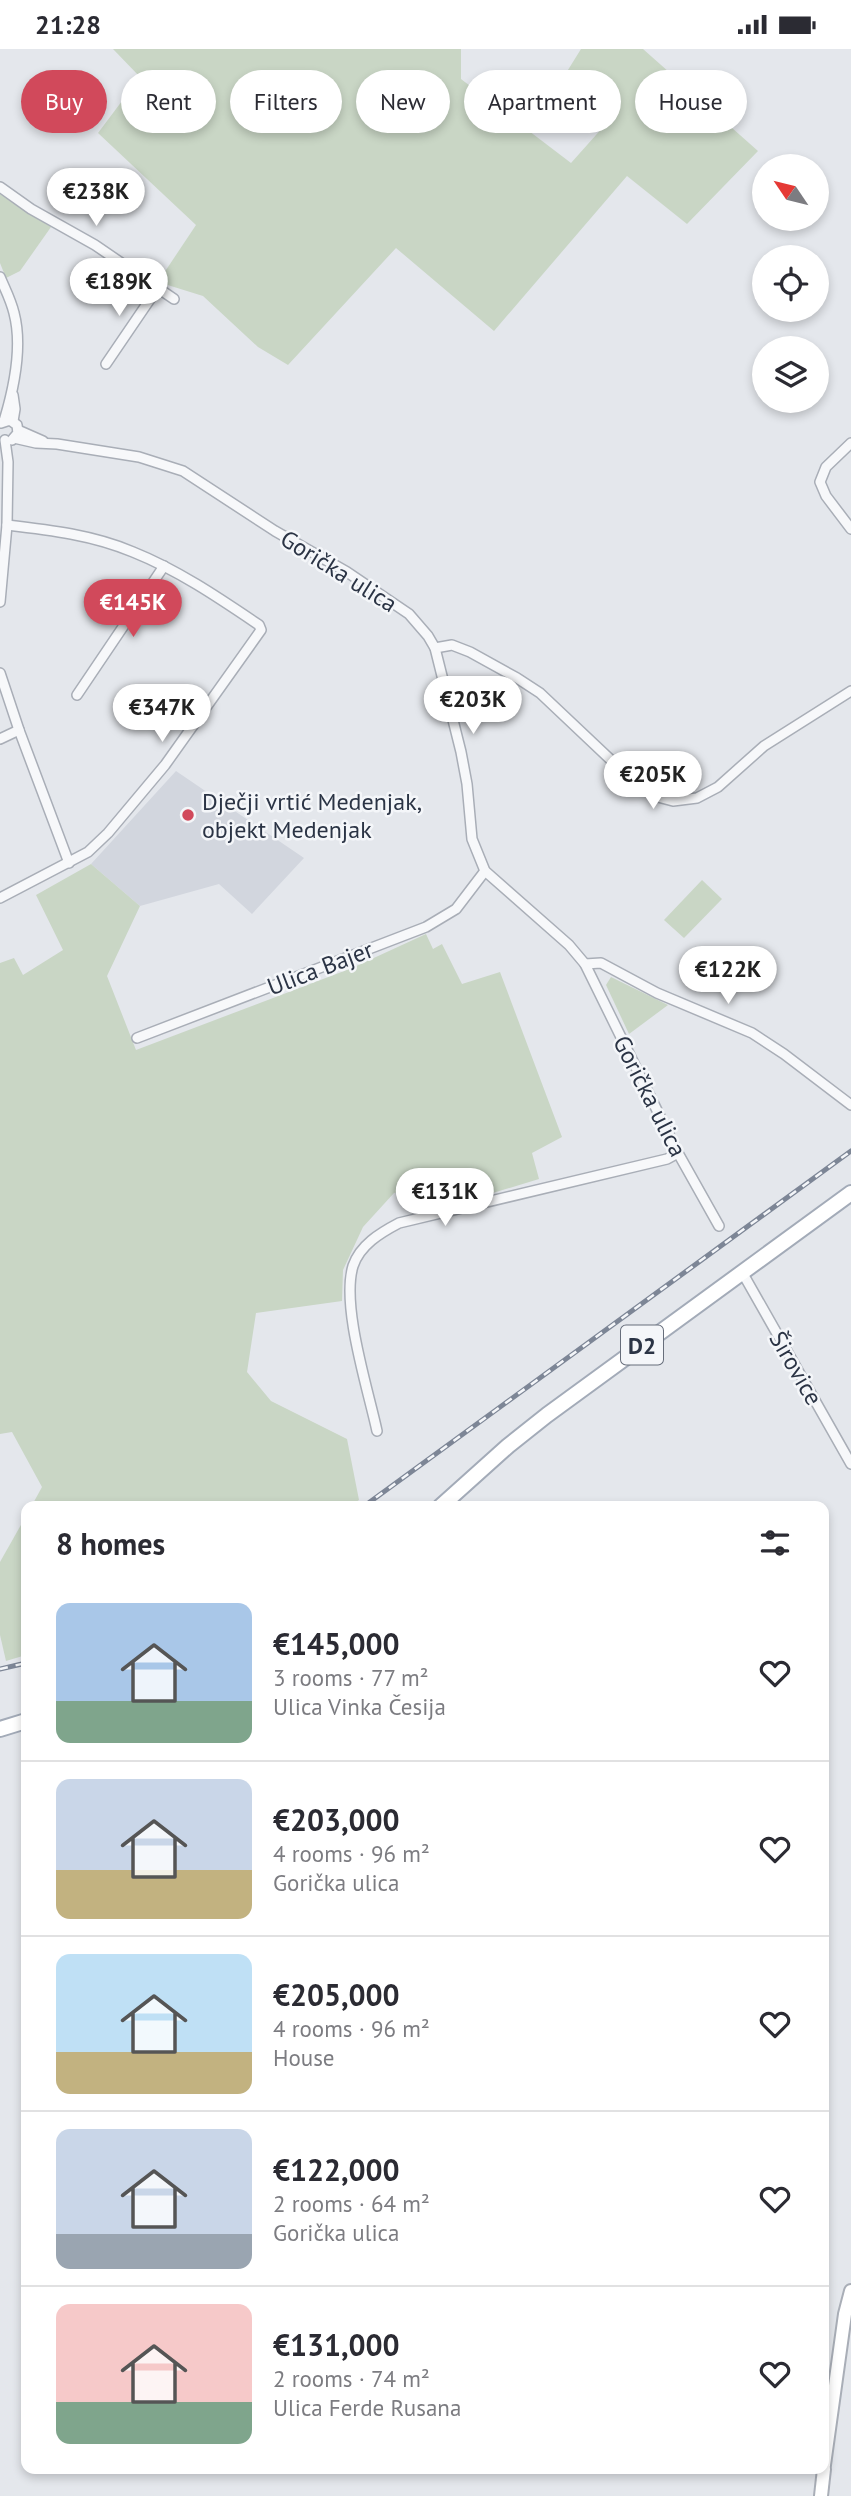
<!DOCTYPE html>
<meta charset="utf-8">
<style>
body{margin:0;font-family:"PT Sans",sans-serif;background:#f7f7f7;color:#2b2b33;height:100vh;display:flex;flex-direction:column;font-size:26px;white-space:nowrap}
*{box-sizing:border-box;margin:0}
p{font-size:23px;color:#7c7c81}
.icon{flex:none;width:38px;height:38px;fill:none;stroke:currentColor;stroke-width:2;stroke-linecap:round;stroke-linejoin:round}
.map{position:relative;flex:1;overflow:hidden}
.details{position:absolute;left:21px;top:1452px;width:808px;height:973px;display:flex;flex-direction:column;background:#fff;border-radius:14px;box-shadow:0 4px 10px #0003}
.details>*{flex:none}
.banner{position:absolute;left:21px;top:21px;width:810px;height:63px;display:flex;gap:14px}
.needle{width:46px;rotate:305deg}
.controls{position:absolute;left:752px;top:105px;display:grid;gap:14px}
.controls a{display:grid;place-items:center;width:77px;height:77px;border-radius:50%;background:#fff;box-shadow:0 4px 10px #0003;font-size:35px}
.price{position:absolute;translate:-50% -60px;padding:0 16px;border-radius:24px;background:#fff;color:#222;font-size:23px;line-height:46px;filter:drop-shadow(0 2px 4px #0008)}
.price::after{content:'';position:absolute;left:50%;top:42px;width:21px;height:16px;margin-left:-10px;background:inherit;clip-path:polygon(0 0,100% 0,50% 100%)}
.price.selected{background:#d1495b;color:#fff}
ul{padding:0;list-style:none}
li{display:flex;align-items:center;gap:21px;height:175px;padding:0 35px}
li+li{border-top:2px solid #e1e1e2}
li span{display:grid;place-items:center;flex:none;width:196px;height:140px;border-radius:14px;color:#555}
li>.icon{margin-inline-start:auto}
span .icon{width:84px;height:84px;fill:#fffc;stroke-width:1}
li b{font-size:30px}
h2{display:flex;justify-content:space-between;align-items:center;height:84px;padding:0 35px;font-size:30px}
.chip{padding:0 24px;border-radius:32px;background:#fff;box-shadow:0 4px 10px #0003;font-size:24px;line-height:63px}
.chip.selected{background:#d1495b;color:#fff}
.status{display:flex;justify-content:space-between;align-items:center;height:49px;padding:0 35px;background:#fff;direction:ltr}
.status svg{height:19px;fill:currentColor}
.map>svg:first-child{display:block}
</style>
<div class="status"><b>21:28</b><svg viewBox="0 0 49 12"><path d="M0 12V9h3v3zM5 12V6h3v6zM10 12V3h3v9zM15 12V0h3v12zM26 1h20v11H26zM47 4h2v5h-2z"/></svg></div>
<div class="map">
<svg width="851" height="2447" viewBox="0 0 851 2447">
<rect width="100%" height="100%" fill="#e4e7ec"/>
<polygon fill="#d2d6de" points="176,722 304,809 252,865 219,835 140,857 91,815"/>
<g fill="#c9d6c5">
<polygon points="113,0 461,0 461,30 571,114 604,77 558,37 581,0 643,0 758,102 687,175 627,127 494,282 396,199 288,316 258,298 203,247 158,233 196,176 98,84 140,28"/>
<polygon points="0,145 51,178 20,222 6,229 0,214"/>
<polygon points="91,815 140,857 107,927 136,1001 352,919 426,885 433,900 442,895 462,935 500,923 562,1088 532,1104 539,1130 463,1153 459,1124 394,1144 363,1178 343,1221 342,1252 256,1264 247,1323 271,1352 347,1390 359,1451 349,1458 31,1458 42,1438 12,1383 0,1385 0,914 14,909 23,926 63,901 36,846"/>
<polygon points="702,831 722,850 684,889 664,871"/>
<polygon points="611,928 668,956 629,985 606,936"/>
<polygon points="26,1467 26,1606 6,1612 0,1586 0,1513"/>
</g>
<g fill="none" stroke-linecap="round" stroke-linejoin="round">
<g stroke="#a9aeb7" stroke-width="12">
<g id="street">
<polyline points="0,138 31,160 95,196 174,250"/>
<path d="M0,228C5,240 11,251 14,264C23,298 14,339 4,372"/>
<polyline points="106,315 157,240"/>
<polyline points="13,372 15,360 13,346"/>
<polyline points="1,374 10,371 17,376 18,384 12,391"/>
<polyline points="18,381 43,392"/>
<polyline points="14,389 36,394 57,395 139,408 183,422 275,482 347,523 409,565 428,587 435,599 461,703 467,735 472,790 485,822 569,896 585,915 678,1104 719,1177"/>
<polyline points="851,394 826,418 820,433 826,447 851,480"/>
<polyline points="0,553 7,476 8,413 5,391"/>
<polyline points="435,599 452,596 470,603 517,629 540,644 631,730 654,747 673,752 697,749 718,738 764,697 851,642"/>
<polyline points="0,624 19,681 69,814"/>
<polyline points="77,646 164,517"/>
<polyline points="0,690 19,681"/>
<path d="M0,849L88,803L108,784L165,716L261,581L259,576C219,549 178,521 133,503C93,486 50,481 7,476"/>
<polyline points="585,915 601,914 657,944 752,984 784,1005 851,1056"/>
<polyline points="137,989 426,878 456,860 485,822"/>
<polyline points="742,1223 851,1415"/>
<path d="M377,1382C368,1340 341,1257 353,1217C360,1196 380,1184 399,1174L667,1110L678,1104"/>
</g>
</g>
<g stroke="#a9aeb7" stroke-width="16">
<g id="secondary">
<polyline points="824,2416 845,2265 851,2242"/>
<polyline points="821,2447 824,2420"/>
</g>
</g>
<g stroke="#a3abb8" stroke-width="18">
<g id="primary">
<polyline points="440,1458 508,1397 547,1366 851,1144"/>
<polyline points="0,1680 26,1672"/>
</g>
</g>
<use href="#street" stroke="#f7f8fa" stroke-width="9"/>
<use href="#secondary" stroke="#fff" stroke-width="12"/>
<use href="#primary" stroke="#fff" stroke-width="14"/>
<g stroke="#7d8696" stroke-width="5">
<g id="rail">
<polyline points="363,1458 851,1102"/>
<polyline points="0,1620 26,1614"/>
</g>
</g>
<use href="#rail" stroke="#f4f6f9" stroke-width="2.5" stroke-dasharray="8" stroke-linecap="butt"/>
</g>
<circle fill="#d1495b" stroke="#f4f6f9" stroke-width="2.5" cx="188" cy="766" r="7"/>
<g text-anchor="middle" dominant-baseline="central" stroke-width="5" stroke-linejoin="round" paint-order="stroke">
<rect fill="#f4f6f9" stroke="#676e7b" stroke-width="2" x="621" y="1276.5" width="42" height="39" rx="5"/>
<g font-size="23" font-weight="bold" fill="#2b3445">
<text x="642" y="1296">D2</text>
</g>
<g font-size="24" fill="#2b3445" stroke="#f4f6f9">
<text transform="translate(339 522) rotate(32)">Gorička ulica</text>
<text transform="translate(320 919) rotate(-21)">Ulica Bajer</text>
<text transform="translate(650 1047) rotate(63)">Gorička ulica</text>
<text transform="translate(796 1319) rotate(60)">Širovice</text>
</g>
<g font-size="24" fill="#2b3445" stroke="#f4f6f9" text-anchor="start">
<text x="202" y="752">Dječji vrtić Medenjak,<tspan x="202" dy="28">objekt Medenjak</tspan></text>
</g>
</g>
</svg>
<div class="controls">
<a><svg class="needle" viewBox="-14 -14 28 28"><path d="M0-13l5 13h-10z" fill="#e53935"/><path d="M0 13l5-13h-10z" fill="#7c7c81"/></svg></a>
<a><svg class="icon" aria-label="locate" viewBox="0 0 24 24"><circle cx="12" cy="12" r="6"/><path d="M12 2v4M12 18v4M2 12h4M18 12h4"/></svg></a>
<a><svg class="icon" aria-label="layers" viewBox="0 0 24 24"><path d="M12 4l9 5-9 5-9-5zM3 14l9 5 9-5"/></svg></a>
</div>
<b class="price" style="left:96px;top:179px">€238K</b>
<b class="price" style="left:119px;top:269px">€189K</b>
<b class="price selected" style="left:133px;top:590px">€145K</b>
<b class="price" style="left:473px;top:687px">€203K</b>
<b class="price" style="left:162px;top:695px">€347K</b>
<b class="price" style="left:653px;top:762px">€205K</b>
<b class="price" style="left:728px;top:957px">€122K</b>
<b class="price" style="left:445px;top:1179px">€131K</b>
<div class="banner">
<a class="chip selected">Buy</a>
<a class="chip">Rent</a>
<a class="chip">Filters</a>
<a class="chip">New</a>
<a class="chip">Apartment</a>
<a class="chip">House</a>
</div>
<section class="details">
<h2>8 homes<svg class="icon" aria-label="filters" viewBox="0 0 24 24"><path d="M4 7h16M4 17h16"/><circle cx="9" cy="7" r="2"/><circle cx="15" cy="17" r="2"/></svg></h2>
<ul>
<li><span style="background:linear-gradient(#a9c7e8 70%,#7fa58c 0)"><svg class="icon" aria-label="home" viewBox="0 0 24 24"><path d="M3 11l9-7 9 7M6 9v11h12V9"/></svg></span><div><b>€145,000</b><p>3 rooms · 77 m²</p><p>Ulica Vinka Česija</p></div><svg class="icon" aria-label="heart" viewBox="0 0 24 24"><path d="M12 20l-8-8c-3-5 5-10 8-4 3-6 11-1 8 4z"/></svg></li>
<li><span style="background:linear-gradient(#c9d6e8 65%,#c2b280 0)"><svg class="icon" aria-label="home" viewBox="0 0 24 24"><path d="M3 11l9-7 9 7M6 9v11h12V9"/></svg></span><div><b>€203,000</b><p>4 rooms · 96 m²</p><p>Gorička ulica</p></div><svg class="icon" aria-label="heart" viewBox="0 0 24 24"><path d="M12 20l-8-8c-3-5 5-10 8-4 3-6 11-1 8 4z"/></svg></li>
<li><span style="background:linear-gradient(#bfe0f5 70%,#c2b280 0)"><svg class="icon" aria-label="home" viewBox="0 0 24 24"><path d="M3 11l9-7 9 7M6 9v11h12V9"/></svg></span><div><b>€205,000</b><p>4 rooms · 96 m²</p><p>House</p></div><svg class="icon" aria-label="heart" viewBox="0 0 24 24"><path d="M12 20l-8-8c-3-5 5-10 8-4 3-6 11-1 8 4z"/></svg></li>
<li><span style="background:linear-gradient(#c9d6e8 75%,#9aa5b1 0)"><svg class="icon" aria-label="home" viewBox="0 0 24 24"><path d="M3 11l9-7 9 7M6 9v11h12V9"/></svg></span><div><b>€122,000</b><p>2 rooms · 64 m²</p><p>Gorička ulica</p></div><svg class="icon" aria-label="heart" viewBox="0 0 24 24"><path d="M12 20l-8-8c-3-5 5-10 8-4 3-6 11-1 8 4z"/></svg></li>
<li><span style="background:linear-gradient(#f6c9c9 70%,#7fa58c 0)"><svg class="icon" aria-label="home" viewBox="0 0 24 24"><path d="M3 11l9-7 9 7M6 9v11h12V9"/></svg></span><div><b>€131,000</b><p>2 rooms · 74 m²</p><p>Ulica Ferde Rusana</p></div><svg class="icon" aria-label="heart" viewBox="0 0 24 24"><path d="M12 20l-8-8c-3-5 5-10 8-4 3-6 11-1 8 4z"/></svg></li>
</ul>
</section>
</div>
